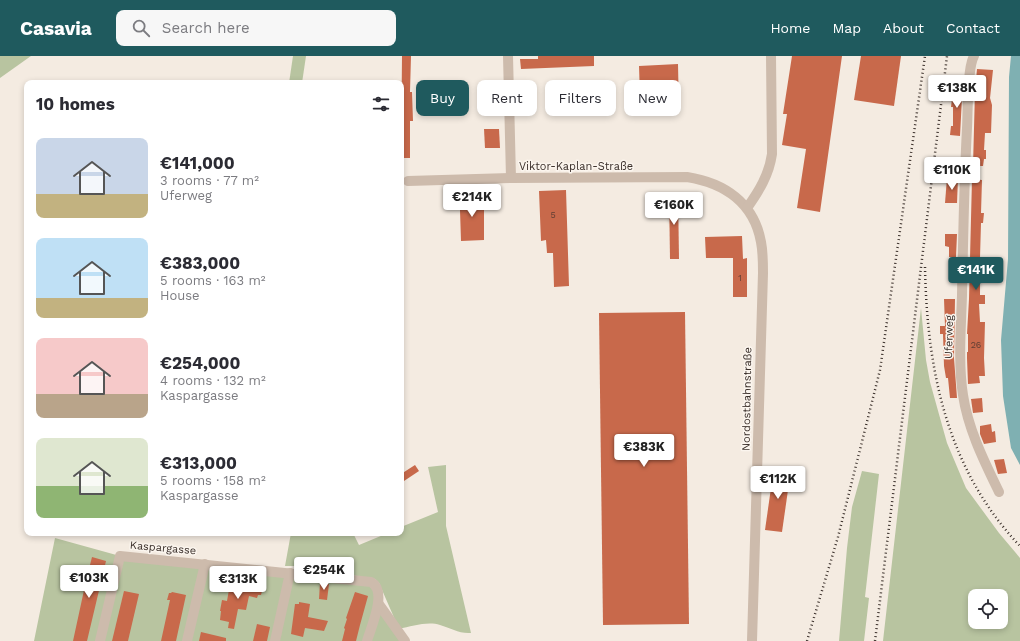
<!DOCTYPE html>
<meta charset="utf-8">
<style>
body{margin:0;font-family:"Work Sans",sans-serif;background:#f7f7f7;color:#2b2b33;height:100vh;display:flex;flex-direction:column;font-size:15px;white-space:nowrap}
*{box-sizing:border-box;margin:0}
p{font-size:13px;color:#7c7c81}
.icon{flex:none;width:22px;height:22px;fill:none;stroke:currentColor;stroke-width:2;stroke-linecap:round;stroke-linejoin:round}
.map{position:relative;flex:1;overflow:hidden}
.drawer{position:absolute;left:24px;top:24px;width:380px;height:456px;display:flex;flex-direction:column;background:#fff;border-radius:8px;box-shadow:0 2px 6px #0003}
.drawer>*{flex:none}
.hud{position:absolute;left:416px;top:24px;width:380px;height:36px;display:flex;gap:8px}
.tools{position:absolute;left:968px;top:533px;display:grid;gap:8px}
.tools a{display:grid;place-items:center;width:40px;height:40px;border-radius:8px;background:#fff;box-shadow:0 2px 6px #0003;font-size:20px}
.price{position:absolute;translate:-50% -34px;padding:0 9px;border-radius:4px;background:#fff;color:#222;font-size:13px;line-height:26px;filter:drop-shadow(0 1px 2px #0008)}
.price::after{content:'';position:absolute;left:50%;top:24px;width:12px;height:9px;margin-left:-6px;background:inherit;clip-path:polygon(0 0,100% 0,50% 100%)}
.price.active{background:#1f5a5e;color:#fff}
ul{padding:0;list-style:none}
li{display:flex;align-items:center;gap:12px;height:100px;padding:0 12px}
li span{display:grid;place-items:center;flex:none;width:112px;height:80px;border-radius:8px;color:#555}
li>.icon{margin-inline-start:auto}
span .icon{width:48px;height:48px;fill:#fffc;stroke-width:1}
li b{font-size:17px}
h2{display:flex;justify-content:space-between;align-items:center;height:48px;padding:0 12px;font-size:17px}
.pill{padding:0 14px;border-radius:8px;background:#fff;box-shadow:0 2px 6px #0003;font-size:14px;line-height:36px}
.pill.active{background:#1f5a5e;color:#fff}
header{display:flex;align-items:center;gap:24px;box-sizing:border-box;height:56px;padding:0 20px;background:#1f5a5e;color:#fff}
header strong{font-size:19px}
nav{display:flex;gap:22px;margin-inline-start:auto;font-size:14px}
.search{width:280px;height:36px;background:#f7f7f7;display:flex;align-items:center;gap:10px;box-sizing:border-box;padding:0 14px;border-radius:8px;color:#7c7c81;font-size:15px}
.map>svg:first-child{display:block}
</style>
<header>
<strong>Casavia</strong>
<div class="search"><svg class="icon" aria-label="search" viewBox="0 0 24 24"><circle cx="10" cy="10" r="6"/><path d="M15 15l6 6"/></svg>Search here</div>
<nav><a>Home</a><a>Map</a><a>About</a><a>Contact</a></nav>
</header>
<div class="map">
<svg width="1020" height="585" viewBox="0 0 1020 585">
<rect width="100%" height="100%" fill="#f4ebe1"/>
<g fill="#b8c4a0" fill-rule="evenodd">
<polygon points="0,0 31,0 0,22"/>
<polygon points="293,0 306,0 302,27 289,27"/>
<path d="M921,252L926,304L930,326L947,387L966,432L999,477L1020,502V585H883ZM975,540H1001V566H975Z"/>
<path d="M446,409V470L471,577C459,578 451,572 440,569C428,565 412,570 399,573L379,527L375,523L296,510H285L291,477H353L359,489L388,477H401V471L438,456L428,411Z"/>
<polygon points="862,415 879,418 865,541 869,542 864,585 839,585 847,492 852,451"/>
<polygon points="55,482 120,500 371,526 405,585 34,585"/>
</g>
<polygon fill="#7fb0b2" points="1011,0 1020,0 1020,409 1011,392 1003,340 1001,284 1008,203 1009,21"/>
<g fill="#c8694b">
<polygon points="402,0 411,0 410,36 412,36 413,65 410,65 410,102 401,102"/>
<polygon points="538,0 594,0 594,10 521,13 520,3 538,3"/>
<polygon points="792,0 842,0 820,156 797,152 806,93 782,89 787,58 783,58"/>
<polygon points="861,0 901,0 894,50 854,44"/>
<polygon points="678,8 679,56 670,56 669,40 640,41 639,10"/>
<polygon points="977,13 993,14 990,42 992,49 991,77 985,77 984,94 986,94 986,103 984,103 983,110 973,110 975,35"/>
<polygon points="957,21 963,22 960,80 950,79 951,70 953,70 953,51 951,51 952,43 957,44"/>
<polygon points="484,73 499,73 500,92 485,92"/>
<polygon points="947,122 958,122 957,147 945,147"/>
<polygon points="972,123 982,124 981,157 984,157 983,167 981,167 980,202 986,202 986,212 980,212 980,239 985,239 985,248 979,248 980,266 985,266 984,302 985,320 979,320 980,327 968,328 967,302 967,296 968,296 968,278 967,278 969,243"/>
<polygon points="566,134 569,230 554,231 553,197 547,197 546,184 541,185 539,135"/>
<polygon points="669,136 678,136 679,203 670,203"/>
<polygon points="462,139 484,139 484,184 461,185 460,154 462,154"/>
<polygon points="945,178 957,178 956,201 949,201 949,191 945,190"/>
<polygon points="742,180 743,203 747,202 747,241 733,241 733,202 706,202 705,181"/>
<polygon points="944,243 955,243 954,302 957,342 950,342 948,322 946,322 944,310 943,278 940,278 940,270 945,270"/>
<polygon points="685,256 689,568 603,569 599,257"/>
<polygon points="982,342 983,356 973,357 971,343"/>
<polygon points="991,368 992,376 995,375 996,386 984,388 980,378 980,370"/>
<polygon points="1004,403 1007,417 998,418 994,404"/>
<polygon points="415,409 419,415 401,427 401,418"/>
<polygon points="774,411 791,413 782,476 765,474"/>
<polygon points="92,501 106,505 87,585 73,585 86,525 83,525 85,517 88,517"/>
<polygon points="231,522 260,528 259,531 263,531 261,539 258,539 257,542 249,540 246,554 238,553 234,573 228,572 229,566 220,564 221,555 220,555 222,544 227,545"/>
<polygon points="320,527 329,528 327,544 319,543"/>
<polygon points="124,535 139,538 128,585 112,585"/>
<polygon points="172,536 186,539 176,585 161,585 170,544 167,544 169,537 171,537"/>
<polygon points="355,536 368,540 360,569 356,585 342,585 345,573 344,572 347,563 346,562"/>
<polygon points="299,546 310,548 308,561 328,565 324,575 305,572 303,581 291,578 295,548 299,548"/>
<polygon points="257,568 270,571 267,585 253,585"/>
<polygon points="201,576 226,582 226,585 199,585"/>
</g>
<g fill="none" stroke-linecap="round" stroke-linejoin="round">
<g stroke="#cdbbac" stroke-width="10">
<polyline points="508,0 511,122"/>
<path d="M974,0C967,12 968,56 967,72C964,128 963,183 962,239C961,272 958,307 963,339C968,373 984,405 999,436"/>
<path d="M408,125L511,122L687,121C725,127 754,147 761,186C763,196 763,207 763,217L752,585"/>
<path d="M747,152C759,135 769,119 772,98L771,0"/>
<polyline points="378,547 405,585"/>
<path d="M100,585L120,500L371,526C388,535 371,571 367,585"/>
<polyline points="187,585 205,508"/>
<polyline points="275,585 290,517"/>
</g>
<g stroke="#3b302b" stroke-width="2.5" stroke-dasharray="1 3" stroke-linecap="butt">
<path d="M925,211C927,315 947,413 1020,490"/>
<polyline points="807,585 838,481 880,314 925,0"/>
<polyline points="875,585 947,0"/>
</g>
</g>
<g text-anchor="middle" dominant-baseline="central" stroke-width="3" stroke-linejoin="round" paint-order="stroke">
<g font-size="9" fill="#5e3e33">
<text x="553" y="159">5</text>
<text x="740" y="222">1</text>
<text x="976" y="289">26</text>
</g>
<g font-size="11" fill="#3b302b" stroke="#fbf5ee">
<text x="576" y="110">Viktor-Kaplan-Straße</text>
<text transform="translate(949 281) rotate(-89)">Uferweg</text>
<text transform="translate(747 343) rotate(-89)">Nordostbahnstraße</text>
<text transform="translate(163 492) rotate(5)">Kaspargasse</text>
</g>
</g>
</svg>
<div class="tools">
<a><svg class="icon" aria-label="locate" viewBox="0 0 24 24"><circle cx="12" cy="12" r="6"/><path d="M12 2v4M12 18v4M2 12h4M18 12h4"/></svg></a>
</div>
<b class="price" style="left:957px;top:53px">€138K</b>
<b class="price" style="left:952px;top:135px">€110K</b>
<b class="price" style="left:472px;top:162px">€214K</b>
<b class="price" style="left:674px;top:170px">€160K</b>
<b class="price active" style="left:976px;top:235px">€141K</b>
<b class="price" style="left:644px;top:412px">€383K</b>
<b class="price" style="left:778px;top:444px">€112K</b>
<b class="price" style="left:324px;top:535px">€254K</b>
<b class="price" style="left:89px;top:543px">€103K</b>
<b class="price" style="left:238px;top:544px">€313K</b>
<div class="hud">
<a class="pill active">Buy</a>
<a class="pill">Rent</a>
<a class="pill">Filters</a>
<a class="pill">New</a>
</div>
<section class="drawer">
<h2>10 homes<svg class="icon" aria-label="filters" viewBox="0 0 24 24"><path d="M4 7h16M4 17h16"/><circle cx="9" cy="7" r="2"/><circle cx="15" cy="17" r="2"/></svg></h2>
<ul>
<li><span style="background:linear-gradient(#c9d6e8 70%,#c2b280 0)"><svg class="icon" aria-label="home" viewBox="0 0 24 24"><path d="M3 11l9-7 9 7M6 9v11h12V9"/></svg></span><div><b>€141,000</b><p>3 rooms · 77 m²</p><p>Uferweg</p></div></li>
<li><span style="background:linear-gradient(#bfe0f5 75%,#c2b280 0)"><svg class="icon" aria-label="home" viewBox="0 0 24 24"><path d="M3 11l9-7 9 7M6 9v11h12V9"/></svg></span><div><b>€383,000</b><p>5 rooms · 163 m²</p><p>House</p></div></li>
<li><span style="background:linear-gradient(#f6c9c9 70%,#b9a48a 0)"><svg class="icon" aria-label="home" viewBox="0 0 24 24"><path d="M3 11l9-7 9 7M6 9v11h12V9"/></svg></span><div><b>€254,000</b><p>4 rooms · 132 m²</p><p>Kaspargasse</p></div></li>
<li><span style="background:linear-gradient(#dfe7d0 60%,#8fb573 0)"><svg class="icon" aria-label="home" viewBox="0 0 24 24"><path d="M3 11l9-7 9 7M6 9v11h12V9"/></svg></span><div><b>€313,000</b><p>5 rooms · 158 m²</p><p>Kaspargasse</p></div></li>
</ul>
</section>
</div>
